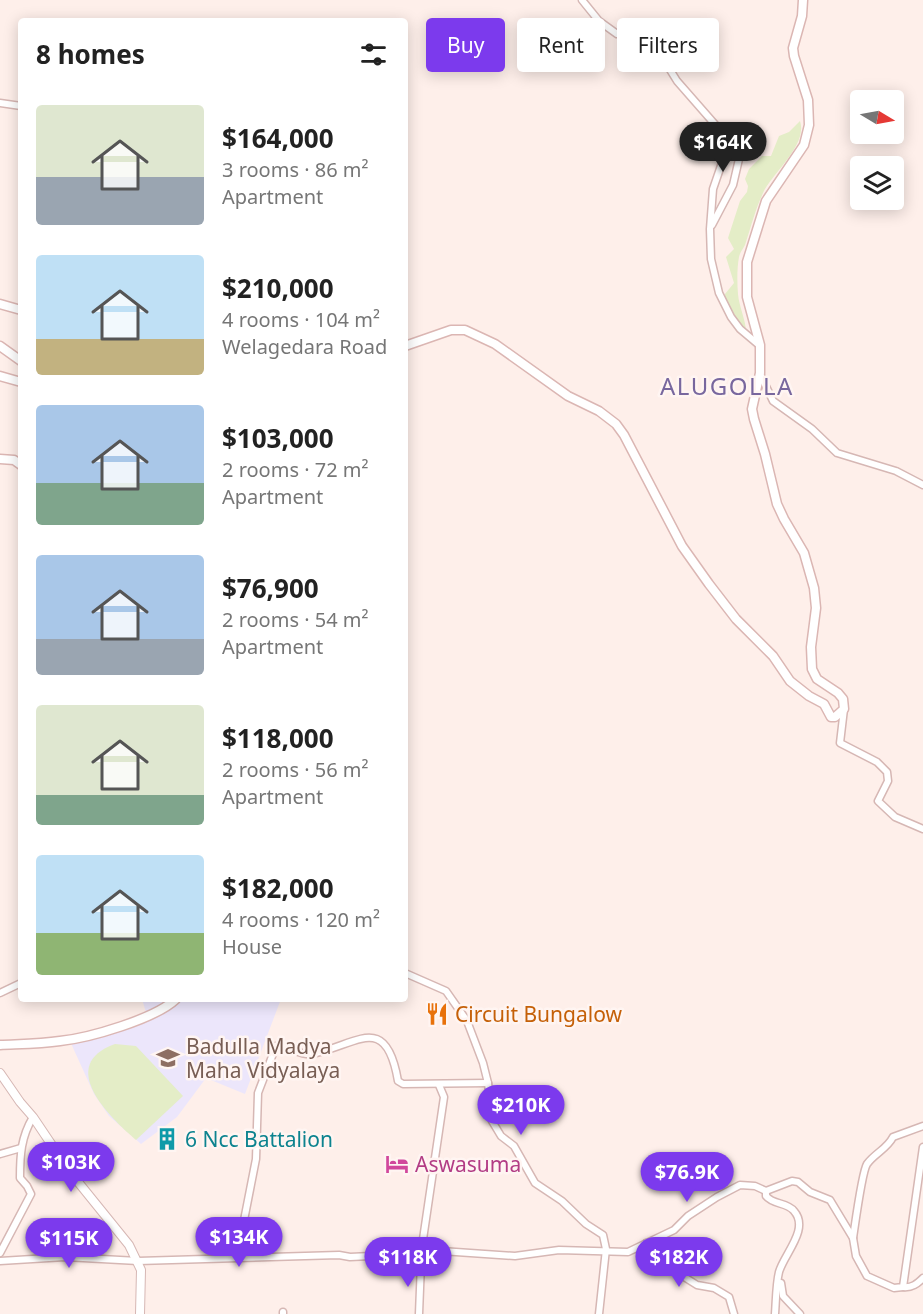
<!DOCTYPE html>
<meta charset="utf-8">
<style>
body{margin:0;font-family:"Noto Sans",sans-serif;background:#f2f2f2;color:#222;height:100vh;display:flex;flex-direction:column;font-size:22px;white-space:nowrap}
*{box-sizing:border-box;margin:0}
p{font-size:20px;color:#767676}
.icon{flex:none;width:33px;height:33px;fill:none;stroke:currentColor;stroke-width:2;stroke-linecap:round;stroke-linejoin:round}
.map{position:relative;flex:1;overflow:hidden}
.panel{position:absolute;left:18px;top:18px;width:390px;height:984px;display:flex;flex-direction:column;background:#fff;border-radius:6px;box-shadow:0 3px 15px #0003}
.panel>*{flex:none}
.top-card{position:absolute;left:426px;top:18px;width:406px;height:54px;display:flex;gap:12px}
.needle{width:39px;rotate:100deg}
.buttons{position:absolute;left:850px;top:90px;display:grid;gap:12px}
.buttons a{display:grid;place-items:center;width:54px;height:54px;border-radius:6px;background:#fff;box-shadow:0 3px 15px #0003;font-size:30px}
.price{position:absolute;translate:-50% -51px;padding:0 14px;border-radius:21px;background:#7c3aed;color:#fff;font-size:20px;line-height:39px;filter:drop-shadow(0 2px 3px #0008)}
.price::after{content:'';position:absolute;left:50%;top:36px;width:18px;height:14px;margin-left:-9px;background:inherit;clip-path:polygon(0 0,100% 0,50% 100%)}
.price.current{background:#222;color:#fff}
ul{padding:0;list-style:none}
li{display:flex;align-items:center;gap:18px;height:150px;padding:0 18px}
li span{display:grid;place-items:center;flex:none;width:168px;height:120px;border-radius:6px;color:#555}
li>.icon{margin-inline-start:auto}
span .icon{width:72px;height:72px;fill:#fffc;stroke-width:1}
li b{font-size:26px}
h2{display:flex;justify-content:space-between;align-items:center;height:72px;padding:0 18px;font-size:26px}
.chip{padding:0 21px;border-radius:6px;background:#fff;box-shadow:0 3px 15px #0003;font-size:21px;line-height:54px}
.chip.current{background:#7c3aed;color:#fff}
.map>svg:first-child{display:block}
</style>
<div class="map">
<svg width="923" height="1314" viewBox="0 0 923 1314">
<rect width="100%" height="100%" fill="#feefea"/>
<polygon fill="#ece6fb" points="142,999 281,999 245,1094 206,1078 177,1117 141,1144 109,1116 94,1094 69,1039 147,1016"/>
<g fill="#e4edc7">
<path d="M800,121C808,145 772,173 763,193C755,210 751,227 745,245C743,249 740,252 739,257C737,268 737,282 738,294C739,307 747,323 746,334L725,299V294L734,283L726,257L734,249L728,238L740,201L747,192L748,186L745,179L749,169L762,156H771L779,136L789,132Z"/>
<path d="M115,1044L136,1046L183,1096L136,1140C109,1117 56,1065 115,1044Z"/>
</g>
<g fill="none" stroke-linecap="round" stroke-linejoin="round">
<g stroke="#d6b7b4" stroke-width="9">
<g id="minor">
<polyline points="582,0 599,21 617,34 645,28 658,34 664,60 677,81 719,129 724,157 713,189 710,229 711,259 719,293 731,317 740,329 759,345"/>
<polyline points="0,103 21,106"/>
<polyline points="712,225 733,185 742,146 755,132"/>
<polyline points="760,374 773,401 812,429 837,453 896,471 923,485"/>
<polyline points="844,709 840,743 877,762 887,772 888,781 878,801 895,817 923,829"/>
<polyline points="405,973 446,991 467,1021 483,1063 488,1083 492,1121 501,1136 514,1146 535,1183 562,1201 586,1224 603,1235 606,1249 599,1314"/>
<polyline points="0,993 21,983"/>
<polyline points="0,1154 21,1148"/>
<path d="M853,1238C855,1225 862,1172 867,1164C875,1153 887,1149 893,1137L923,1126"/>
<polyline points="646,1243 653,1251 670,1259 673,1270 697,1285 714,1288 729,1297 734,1314"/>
<polyline points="422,1246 444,1097 439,1085"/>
<polygon points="422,1246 427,1250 428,1257 421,1263 416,1261 412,1254"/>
<polyline points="427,1250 515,1256 559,1250 628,1252 674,1230 688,1216 717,1197 740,1185 755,1186 766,1191"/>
<path d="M0,1253L31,1194L27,1186L20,1178C20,1155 21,1137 33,1117"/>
<path d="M237,1256L256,1159L258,1093L276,1046C288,1046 301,1056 312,1054C357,1045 386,1011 398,1081L403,1084L488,1083"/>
<polyline points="0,1261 65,1257 138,1261 339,1255 350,1257 412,1254"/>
<polyline points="781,1283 783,1296 800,1314"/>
<path d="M903,1287C912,1288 917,1284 923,1278"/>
<polyline points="283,1312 283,1314"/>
<polyline points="419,1314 421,1263"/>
<path d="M775,1314C776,1301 776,1284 779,1272C784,1254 810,1229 794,1211C787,1202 773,1205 766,1196V1191L792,1181L798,1182L810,1192L830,1200L853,1238L856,1256L867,1276L894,1288L903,1287L923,1147"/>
</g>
</g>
<g stroke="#d6b7b4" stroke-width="10">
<polyline id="tertiary" points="0,1073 20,1102 33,1117 70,1172 129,1245 141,1270 140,1314"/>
</g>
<g stroke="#dbb6b3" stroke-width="11">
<g id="secondary">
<polyline points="0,304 21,310"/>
<polyline points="0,346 21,361"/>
<polyline points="405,346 451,330 465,330 495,344 568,396 599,411 616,424 624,435 682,546 709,584 736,619 773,656 790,681 809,696 824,704 831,717 835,717 844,709 843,699 838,693 817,679 812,669 811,647 816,608 814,588 804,553 784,519 777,504 765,454 754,419 752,409 760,373 760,345 747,297 747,262 766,201 804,145 809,125 808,100 794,56 793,48 802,16 803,0"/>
<polyline points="0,376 21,382"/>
<polyline points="0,459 14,460 21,465"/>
<path d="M0,1045C20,1044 40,1044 60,1041C89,1038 155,1019 176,999"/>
</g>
</g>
<use href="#minor" stroke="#fff" stroke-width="6"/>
<use href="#tertiary" stroke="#fff" stroke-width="8"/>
<use href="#secondary" stroke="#fff" stroke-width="8"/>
</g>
<defs>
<g id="restaurant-bare" transform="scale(1.8)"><path d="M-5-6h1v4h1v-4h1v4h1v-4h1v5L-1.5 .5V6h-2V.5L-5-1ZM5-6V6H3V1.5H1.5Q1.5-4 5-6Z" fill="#e8710a" stroke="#fff5f2" stroke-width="2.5" paint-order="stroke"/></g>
<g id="school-bare" transform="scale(1.8)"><path d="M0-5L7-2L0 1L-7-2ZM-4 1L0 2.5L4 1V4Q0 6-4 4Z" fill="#8d6e63" stroke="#fff5f2" stroke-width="2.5" paint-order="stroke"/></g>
<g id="building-bare" transform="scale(1.8)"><path d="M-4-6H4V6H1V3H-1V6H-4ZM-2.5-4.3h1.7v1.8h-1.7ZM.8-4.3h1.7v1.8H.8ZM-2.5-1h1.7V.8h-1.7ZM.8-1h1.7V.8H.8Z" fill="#0f9aa8" stroke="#fff5f2" stroke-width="2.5" paint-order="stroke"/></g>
<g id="hotel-bare" transform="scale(1.8)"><path d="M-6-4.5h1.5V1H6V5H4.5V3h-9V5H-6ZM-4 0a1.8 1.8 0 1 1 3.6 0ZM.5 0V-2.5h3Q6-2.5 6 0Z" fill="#d1479c" stroke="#fff5f2" stroke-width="2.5" paint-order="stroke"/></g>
</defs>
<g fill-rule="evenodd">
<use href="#restaurant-bare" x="437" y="1014"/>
<use href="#school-bare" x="168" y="1058"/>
<use href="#building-bare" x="167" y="1139"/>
<use href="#hotel-bare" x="397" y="1164"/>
</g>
<g text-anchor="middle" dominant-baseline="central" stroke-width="5" stroke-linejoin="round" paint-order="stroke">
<g font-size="21" fill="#c56008" stroke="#fff5f2" text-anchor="start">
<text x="455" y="1014">Circuit Bungalow</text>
</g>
<g font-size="21" fill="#785e54" stroke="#fff5f2" text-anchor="start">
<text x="186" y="1046">Badulla Madya<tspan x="186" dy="24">Maha Vidyalaya</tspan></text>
</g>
<g font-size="21" fill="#0d838f" stroke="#fff5f2" text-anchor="start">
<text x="185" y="1139">6 Ncc Battalion</text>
</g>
<g font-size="21" fill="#b23c85" stroke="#fff5f2" text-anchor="start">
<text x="415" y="1164">Aswasuma</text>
</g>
<g font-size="24" letter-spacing="1.5" fill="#78679e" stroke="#fff5f2">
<text x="727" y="385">ALUGOLLA</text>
</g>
</g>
</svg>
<div class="buttons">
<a><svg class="needle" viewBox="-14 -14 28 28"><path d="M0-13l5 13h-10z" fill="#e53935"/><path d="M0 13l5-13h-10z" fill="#767676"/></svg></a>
<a><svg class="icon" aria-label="layers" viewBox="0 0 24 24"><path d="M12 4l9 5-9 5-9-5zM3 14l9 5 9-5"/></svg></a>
</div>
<b class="price current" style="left:723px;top:173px">$164K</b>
<b class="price" style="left:521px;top:1136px">$210K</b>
<b class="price" style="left:71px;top:1193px">$103K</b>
<b class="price" style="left:687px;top:1203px">$76.9K</b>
<b class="price" style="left:239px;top:1268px">$134K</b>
<b class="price" style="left:69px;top:1269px">$115K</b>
<b class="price" style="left:408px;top:1288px">$118K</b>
<b class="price" style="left:679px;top:1288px">$182K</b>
<div class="top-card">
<a class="chip current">Buy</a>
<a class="chip">Rent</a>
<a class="chip">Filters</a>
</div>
<section class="panel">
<h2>8 homes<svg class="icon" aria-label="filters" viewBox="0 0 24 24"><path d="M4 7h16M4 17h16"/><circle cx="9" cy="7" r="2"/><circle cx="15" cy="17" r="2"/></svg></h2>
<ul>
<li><span style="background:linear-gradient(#dfe7d0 60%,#9aa5b1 0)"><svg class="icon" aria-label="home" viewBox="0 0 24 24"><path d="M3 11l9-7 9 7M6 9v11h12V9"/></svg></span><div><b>$164,000</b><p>3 rooms · 86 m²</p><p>Apartment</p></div></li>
<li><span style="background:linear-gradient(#bfe0f5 70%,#c2b280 0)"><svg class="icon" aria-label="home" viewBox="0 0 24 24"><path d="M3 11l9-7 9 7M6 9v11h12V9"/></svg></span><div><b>$210,000</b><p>4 rooms · 104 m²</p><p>Welagedara Road</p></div></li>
<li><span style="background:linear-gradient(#a9c7e8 65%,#7fa58c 0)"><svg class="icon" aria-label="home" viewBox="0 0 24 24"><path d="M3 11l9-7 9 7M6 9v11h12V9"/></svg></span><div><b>$103,000</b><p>2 rooms · 72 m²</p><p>Apartment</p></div></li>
<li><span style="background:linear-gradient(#a9c7e8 70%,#9aa5b1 0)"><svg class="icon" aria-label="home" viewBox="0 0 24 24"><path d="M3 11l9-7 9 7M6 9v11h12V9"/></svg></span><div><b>$76,900</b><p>2 rooms · 54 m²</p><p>Apartment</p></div></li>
<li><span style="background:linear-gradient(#dfe7d0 75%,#7fa58c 0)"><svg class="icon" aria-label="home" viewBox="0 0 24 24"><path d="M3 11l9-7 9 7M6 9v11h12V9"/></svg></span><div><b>$118,000</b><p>2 rooms · 56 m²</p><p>Apartment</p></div></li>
<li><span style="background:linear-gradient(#bfe0f5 65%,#8fb573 0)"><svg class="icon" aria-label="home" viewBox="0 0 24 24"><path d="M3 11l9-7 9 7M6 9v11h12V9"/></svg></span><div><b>$182,000</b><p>4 rooms · 120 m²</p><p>House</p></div></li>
</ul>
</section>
</div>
